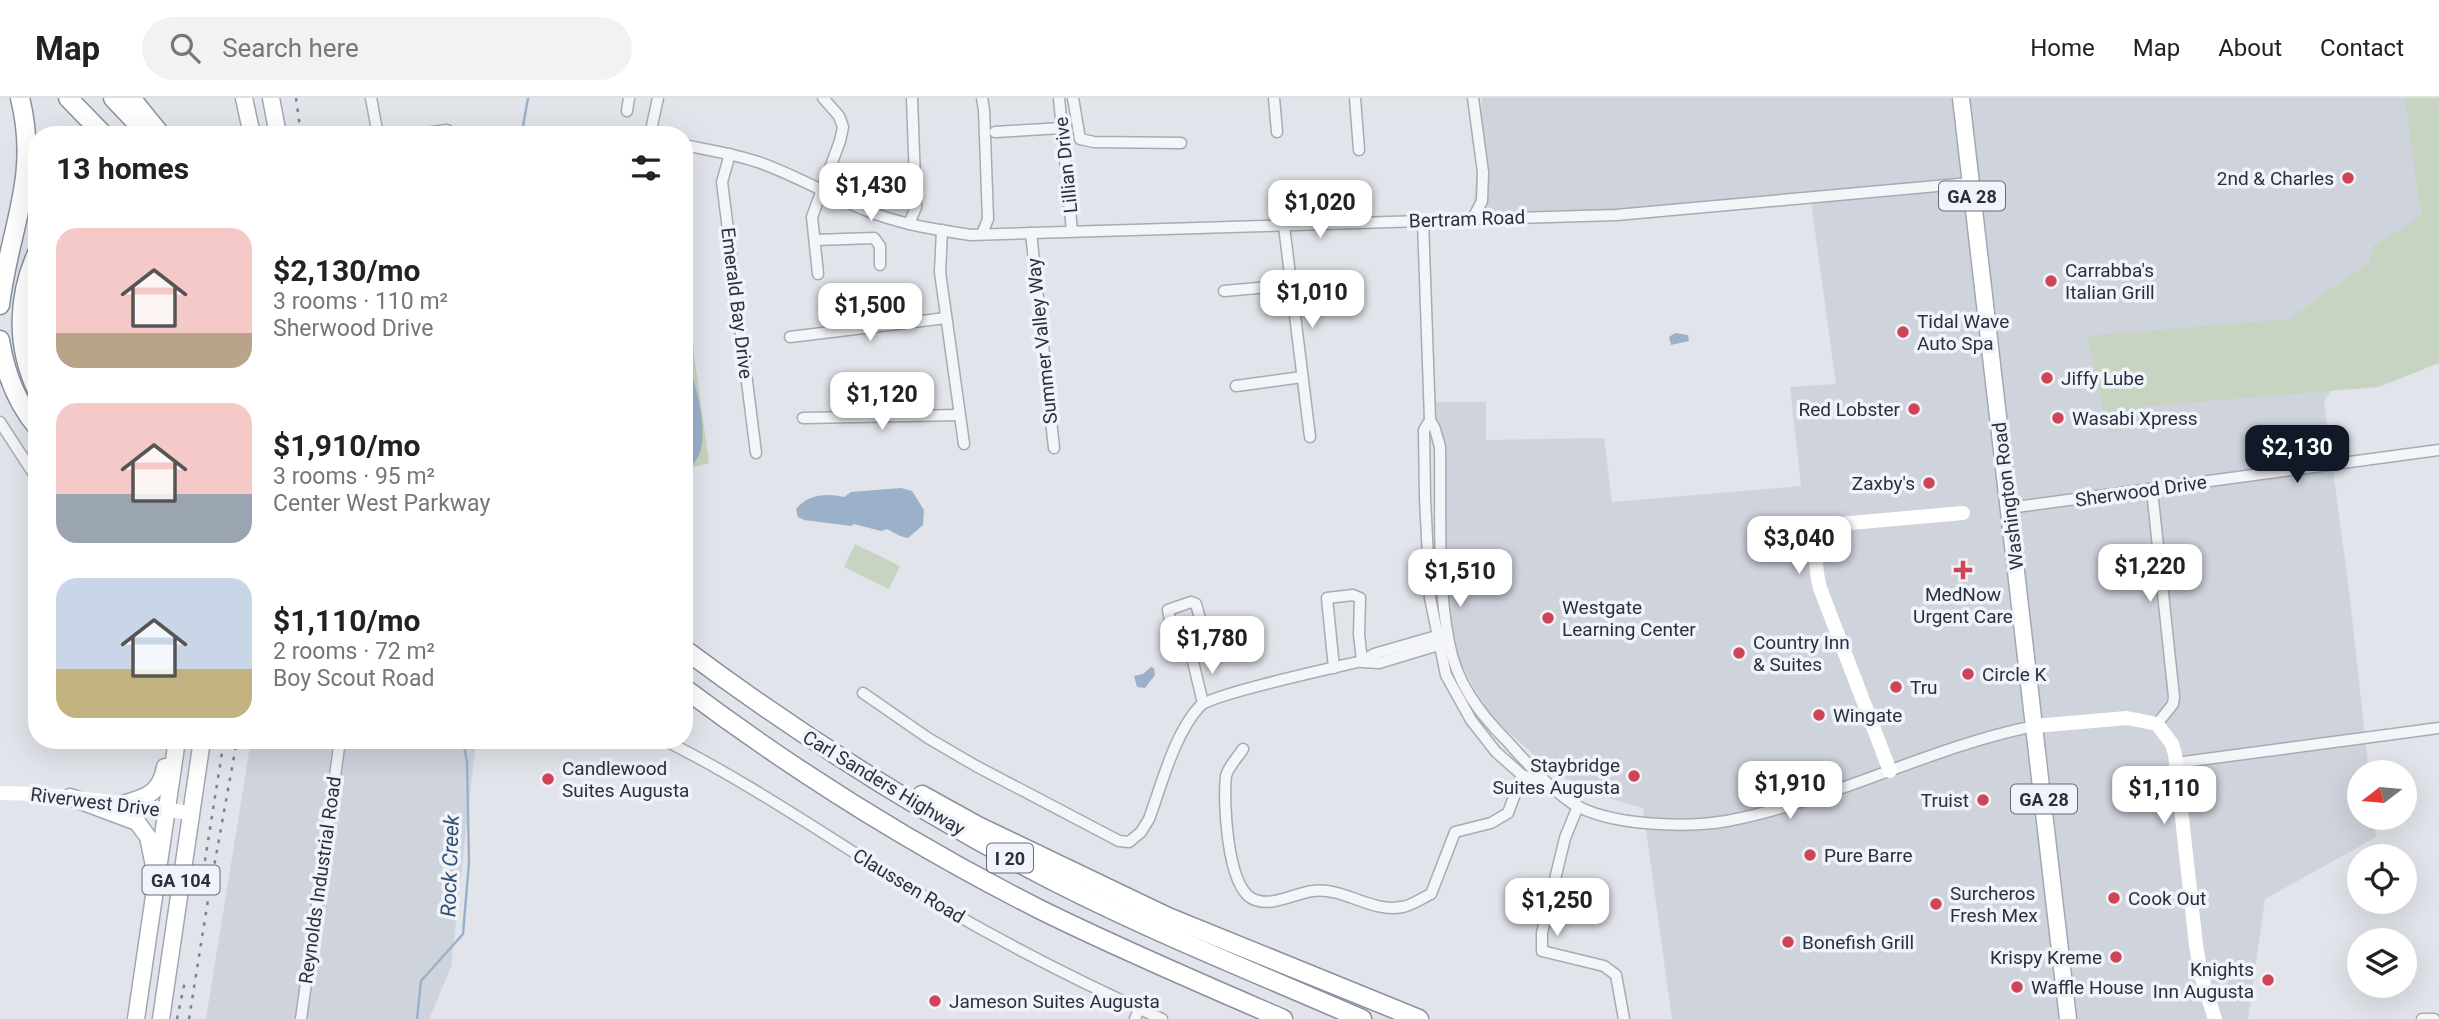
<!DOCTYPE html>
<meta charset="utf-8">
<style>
body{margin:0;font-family:Roboto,sans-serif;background:#f2f2f2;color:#222;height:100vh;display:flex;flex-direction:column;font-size:26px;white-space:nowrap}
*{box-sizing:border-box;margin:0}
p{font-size:23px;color:#767676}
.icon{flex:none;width:38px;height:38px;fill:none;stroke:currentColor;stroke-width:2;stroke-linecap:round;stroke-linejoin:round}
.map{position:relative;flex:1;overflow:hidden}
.sheet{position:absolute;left:28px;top:28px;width:665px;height:623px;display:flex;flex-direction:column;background:#fff;border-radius:28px;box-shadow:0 7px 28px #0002}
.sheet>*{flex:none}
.needle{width:46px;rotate:254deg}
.buttons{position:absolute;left:2347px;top:662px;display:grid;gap:14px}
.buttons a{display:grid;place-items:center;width:70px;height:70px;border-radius:50%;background:#fff;box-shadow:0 7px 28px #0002;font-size:35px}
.price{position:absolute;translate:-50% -60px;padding:0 16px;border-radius:14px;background:#fff;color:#222;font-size:23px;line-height:46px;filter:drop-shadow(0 2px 4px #0008)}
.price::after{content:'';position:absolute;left:50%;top:42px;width:21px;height:16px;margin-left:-10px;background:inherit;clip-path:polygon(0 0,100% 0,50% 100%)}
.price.active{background:#111827;color:#fff}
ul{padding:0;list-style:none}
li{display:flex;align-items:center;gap:21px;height:175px;padding:0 28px}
li span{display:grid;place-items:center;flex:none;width:196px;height:140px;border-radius:21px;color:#555}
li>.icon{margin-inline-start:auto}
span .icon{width:84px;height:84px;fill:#fffc;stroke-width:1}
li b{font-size:30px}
h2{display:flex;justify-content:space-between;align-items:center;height:84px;padding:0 28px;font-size:30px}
header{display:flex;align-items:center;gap:42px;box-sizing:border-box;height:98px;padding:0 35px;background:#fff;border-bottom:2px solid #e0e0e0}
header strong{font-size:33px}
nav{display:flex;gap:38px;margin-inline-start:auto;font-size:24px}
.search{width:490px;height:63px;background:#f2f2f2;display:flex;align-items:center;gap:18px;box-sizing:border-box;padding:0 24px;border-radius:38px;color:#767676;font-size:26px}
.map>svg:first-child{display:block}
</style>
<header>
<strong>Map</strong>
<div class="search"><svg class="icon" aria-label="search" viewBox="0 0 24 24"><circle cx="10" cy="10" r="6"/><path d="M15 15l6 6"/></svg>Search here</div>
<nav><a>Home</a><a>Map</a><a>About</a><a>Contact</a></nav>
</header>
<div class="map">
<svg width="2439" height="921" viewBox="0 0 2439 921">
<rect width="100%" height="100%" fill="#e1e4ea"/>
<g fill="#cfd3dc">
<polygon points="1482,0 2412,0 2422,135 2324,304 2349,492 2369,674 2359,674 2359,719 2374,719 2376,739 2265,801 2248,921 1672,921 1643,710 1591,695 1551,672 1489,617 1454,553 1448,509 1435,304 1486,304 1486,342 1604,340 1612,404 1801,388 1790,289 1836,286 1811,104 1473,120"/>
<polygon points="251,642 476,642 451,869 429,921 206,921"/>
</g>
<g fill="#c6d4c1">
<polygon points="2405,0 2439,0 2439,265 2379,289 2139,309 2138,327 2109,335 2087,238 2289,221 2370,164 2373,148 2421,118"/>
<polygon points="684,183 709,365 690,370 684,424"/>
<polygon points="855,446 900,468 889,491 844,469"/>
</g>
<g fill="#9bb1ca">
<polygon points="1675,235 1688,237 1689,243 1671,247 1669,239"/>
<path d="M684,263L690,267C696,293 708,328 700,354C698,362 689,370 684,376Z"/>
<path d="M901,390L912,393L924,412L923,427L908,440L900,438L887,431L881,433L854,426L851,428L804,422L798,419L796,411C808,396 827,395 844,399L851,394Z"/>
<polygon points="1151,569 1154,570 1155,577 1145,590 1137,589 1134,578 1143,576"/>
</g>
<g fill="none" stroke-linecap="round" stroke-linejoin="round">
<g stroke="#9bb1ca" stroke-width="2.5">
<polyline points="528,0 523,28 531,37"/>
<polyline points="417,921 421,883 463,836 469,764 467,664 463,642"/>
</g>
<g stroke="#a6abb4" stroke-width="13">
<g id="street">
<polyline points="371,0 378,37"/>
<polyline points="982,0 984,12 988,121 982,136"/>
<polyline points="1059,0 1072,133"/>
<polyline points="1073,0 1080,41 1094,44 1181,45"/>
<polyline points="1274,0 1277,34"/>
<polyline points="1355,0 1359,52"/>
<polyline points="1473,0 1483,74 1482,103 1473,120"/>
<polyline points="627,13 629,0"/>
<polyline points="995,34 1062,30"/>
<polyline points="412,37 447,32 456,37"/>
<polyline points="650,37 658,0"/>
<path d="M684,47C709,52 734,56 758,64C795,77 829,97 865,112C899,126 934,131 970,137L1616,117L1970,85"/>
<polyline points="730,56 722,84 756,355"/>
<path d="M1423,123L1430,322L1435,331L1440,349C1441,410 1437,485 1449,544C1456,584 1479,615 1507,643C1527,665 1547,688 1572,705C1608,728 1686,730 1727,723C1833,703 1929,649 2035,628"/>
<polyline points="909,126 916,109 912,0"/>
<polyline points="1284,128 1310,339"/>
<polyline points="942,132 940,174 964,346"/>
<polyline points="1031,135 1054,350"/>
<polyline points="815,142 874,140 880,148 880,167"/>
<polyline points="818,176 812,119 840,43 843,29 839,18 823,0"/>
<polyline points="1224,193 1291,187"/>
<polyline points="790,239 946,220"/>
<polyline points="1236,288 1302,279"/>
<polyline points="803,320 959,317"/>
<polyline points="1430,322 1424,332 1425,400 1430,500 1446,577 1471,622 1496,654 1522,677 1545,686"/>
<polyline points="0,324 37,381"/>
<polyline points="2152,392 2174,599 2173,606 2157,626"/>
<polyline points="2009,410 2439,352"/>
<polyline points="1188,543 1199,540 1204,535 1196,506 1191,504 1168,512 1173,537 1176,544 1188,543 1203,605"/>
<polyline points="1362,564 1379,565 1442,546"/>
<polyline points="1334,570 1327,500 1353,497 1360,500 1359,536 1362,563"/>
<path d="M863,595L928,640L976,668L1119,743L1129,744L1141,734L1149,721C1162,686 1174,636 1200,608C1212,596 1337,569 1362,563L1374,556L1447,535"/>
<path d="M664,642C760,690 846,752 939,807C1011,849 1086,887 1162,921"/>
<path d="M1243,651C1238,659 1228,669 1226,678C1223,703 1227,785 1251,800C1270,811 1294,795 1313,793C1344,789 1371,815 1402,809C1411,808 1422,800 1431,796L1455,734L1491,725L1508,715L1522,677"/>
<polyline points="2176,665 2439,630"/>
<polyline points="1578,708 1565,740 1542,835 1542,853 1604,868 1616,877 1624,921"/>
<polyline points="301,921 340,642"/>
<polyline points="1135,921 1139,911"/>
<polyline points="2422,921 2434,921"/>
</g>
</g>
<g stroke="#a0a8b5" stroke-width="19">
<g id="primary">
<polyline points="244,0 252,37"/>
<polyline points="271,0 278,37"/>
<polyline points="1961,0 2068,921"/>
<polyline points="70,699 137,724 148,739 154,768"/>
<path d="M122,706C145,700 161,695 165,669"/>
<polyline points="136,921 177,642"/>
<polyline points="161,921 202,642"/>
</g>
</g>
<g stroke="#8891a0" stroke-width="21">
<g id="highway">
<polyline points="68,0 104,37"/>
<polyline points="113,0 148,37"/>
<polyline points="131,0 161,37"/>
<path d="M37,155C17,199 16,248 37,292"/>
<path d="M0,207C9,131 40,80 20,0"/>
<path d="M0,242C5,274 16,304 37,329"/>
<path d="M684,551C797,635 914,710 1038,775C1143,830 1254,874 1362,921"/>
<path d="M684,590C796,674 916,749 1041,812C1120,851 1202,886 1283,921"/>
<polyline points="922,697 978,728 1168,819 1419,921"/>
</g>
</g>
<use href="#street" stroke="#f3f5f8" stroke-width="10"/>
<g stroke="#fff" stroke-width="14">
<polyline points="2035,628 2127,620 2157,626 2172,646 2175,656 2196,847 2201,877 2215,921"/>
<path d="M1890,673L1820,490C1814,464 1810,438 1839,426L1963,415"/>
<path d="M0,695C64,696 127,706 190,715"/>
</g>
<use href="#primary" stroke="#fff" stroke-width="16"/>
<use href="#highway" stroke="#fff" stroke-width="18"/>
<g stroke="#7a8393" stroke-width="2.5" stroke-dasharray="3.5 7" stroke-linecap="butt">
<polyline points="296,0 301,37"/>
<polyline points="200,794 224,642"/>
<polyline points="177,921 185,883"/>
<polyline points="189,921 208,802 237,642"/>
</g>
</g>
<g fill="#d04457" stroke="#f0f3f7" stroke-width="2.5">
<circle cx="2348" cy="80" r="7"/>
<circle cx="2051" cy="183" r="7"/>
<circle cx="1903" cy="234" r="7"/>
<circle cx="2047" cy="280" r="7"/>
<circle cx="1914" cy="311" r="7"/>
<circle cx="2058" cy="320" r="7"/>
<circle cx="1929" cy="385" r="7"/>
<path d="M1959.5 461.5h7v7h7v7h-7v7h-7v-7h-7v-7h7z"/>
<circle cx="1548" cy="520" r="7"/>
<circle cx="1739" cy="555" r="7"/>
<circle cx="1968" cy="576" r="7"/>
<circle cx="1896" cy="589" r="7"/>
<circle cx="1819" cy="617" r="7"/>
<circle cx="1634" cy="678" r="7"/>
<circle cx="548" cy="681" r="7"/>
<circle cx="1983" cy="702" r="7"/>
<circle cx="1810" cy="757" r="7"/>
<circle cx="2114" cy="800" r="7"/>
<circle cx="1936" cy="806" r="7"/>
<circle cx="1788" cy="844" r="7"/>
<circle cx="2116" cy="859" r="7"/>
<circle cx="2268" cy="882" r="7"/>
<circle cx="2017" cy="889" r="7"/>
<circle cx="935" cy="903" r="7"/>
</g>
<g text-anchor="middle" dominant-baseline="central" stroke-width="7" stroke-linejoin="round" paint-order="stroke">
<g fill="#f0f3f7" stroke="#656b78" stroke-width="2">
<rect x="1939" y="83.5" width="66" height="29" rx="5"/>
<rect x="2011" y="686.5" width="66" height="29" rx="5"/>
<rect x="987" y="745.5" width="46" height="29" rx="5"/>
<rect x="142.5" y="767.5" width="77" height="29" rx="5"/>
</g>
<g font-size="18" font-weight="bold" fill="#293141">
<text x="1972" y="98">GA 28</text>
<text x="2044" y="701">GA 28</text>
<text x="1010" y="760">I 20</text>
<text x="181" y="782">GA 104</text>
</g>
<g font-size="19" fill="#293141" stroke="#f0f3f7">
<text transform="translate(1066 67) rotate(-96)">Lillian Drive</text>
<text transform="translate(1467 121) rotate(-2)">Bertram Road</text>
<text transform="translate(737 205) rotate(83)">Emerald Bay Drive</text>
<text transform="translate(1042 243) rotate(-96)">Summer Valley Way</text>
<text transform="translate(2141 393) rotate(-8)">Sherwood Drive</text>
<text transform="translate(2008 398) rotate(-97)">Washington Road</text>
<text transform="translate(884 685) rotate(31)">Carl Sanders Highway</text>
<text transform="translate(95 704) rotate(7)">Riverwest Drive</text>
<text transform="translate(320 782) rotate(-82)">Reynolds Industrial Road</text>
<text transform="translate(909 788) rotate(31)">Claussen Road</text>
</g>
<g font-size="19" fill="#293141" stroke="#f0f3f7" text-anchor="start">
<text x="2334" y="80" text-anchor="end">2nd &amp; Charles</text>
<text x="2065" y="172">Carrabba's<tspan x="2065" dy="22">Italian Grill</tspan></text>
<text x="1917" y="223">Tidal Wave<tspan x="1917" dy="22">Auto Spa</tspan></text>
<text x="2061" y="280">Jiffy Lube</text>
<text x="1900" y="311" text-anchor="end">Red Lobster</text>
<text x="2072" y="320">Wasabi Xpress</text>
<text x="1915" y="385" text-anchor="end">Zaxby's</text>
<text x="1963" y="496" text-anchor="middle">MedNow<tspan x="1963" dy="22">Urgent Care</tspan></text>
<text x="1562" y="509">Westgate<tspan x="1562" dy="22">Learning Center</tspan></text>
<text x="1753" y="544">Country Inn<tspan x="1753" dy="22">&amp; Suites</tspan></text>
<text x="1982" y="576">Circle K</text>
<text x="1910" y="589">Tru</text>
<text x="1833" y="617">Wingate</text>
<text x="1620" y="667" text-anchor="end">Staybridge<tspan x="1620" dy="22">Suites Augusta</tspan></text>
<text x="562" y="670">Candlewood<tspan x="562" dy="22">Suites Augusta</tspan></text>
<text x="1969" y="702" text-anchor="end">Truist</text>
<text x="1824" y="757">Pure Barre</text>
<text x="1950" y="795">Surcheros<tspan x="1950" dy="22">Fresh Mex</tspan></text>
<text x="2128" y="800">Cook Out</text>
<text x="1802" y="844">Bonefish Grill</text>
<text x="2102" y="859" text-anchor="end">Krispy Kreme</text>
<text x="2254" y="871" text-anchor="end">Knights<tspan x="2254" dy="22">Inn Augusta</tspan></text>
<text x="2031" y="889">Waffle House</text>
<text x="949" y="903">Jameson Suites Augusta</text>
</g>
<g font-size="21" font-style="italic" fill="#324f76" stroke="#f0f3f7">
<text transform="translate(450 768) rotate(-88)">Rock Creek</text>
</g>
</g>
</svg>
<div class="buttons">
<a><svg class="needle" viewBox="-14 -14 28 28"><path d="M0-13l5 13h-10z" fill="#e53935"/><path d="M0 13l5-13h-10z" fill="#767676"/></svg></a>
<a><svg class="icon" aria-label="locate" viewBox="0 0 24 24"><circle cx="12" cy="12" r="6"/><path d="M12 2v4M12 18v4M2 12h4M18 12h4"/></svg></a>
<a><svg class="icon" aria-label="layers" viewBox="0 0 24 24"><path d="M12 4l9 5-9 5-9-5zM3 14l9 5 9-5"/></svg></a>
</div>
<b class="price" style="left:871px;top:125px">$1,430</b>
<b class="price" style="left:1320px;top:142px">$1,020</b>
<b class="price" style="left:1312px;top:232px">$1,010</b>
<b class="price" style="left:870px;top:245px">$1,500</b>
<b class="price" style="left:882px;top:334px">$1,120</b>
<b class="price active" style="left:2297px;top:387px">$2,130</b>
<b class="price" style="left:1799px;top:478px">$3,040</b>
<b class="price" style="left:2150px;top:506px">$1,220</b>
<b class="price" style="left:1460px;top:511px">$1,510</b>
<b class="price" style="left:1212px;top:578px">$1,780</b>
<b class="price" style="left:1790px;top:723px">$1,910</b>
<b class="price" style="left:2164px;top:728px">$1,110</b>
<b class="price" style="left:1557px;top:840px">$1,250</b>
<section class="sheet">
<h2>13 homes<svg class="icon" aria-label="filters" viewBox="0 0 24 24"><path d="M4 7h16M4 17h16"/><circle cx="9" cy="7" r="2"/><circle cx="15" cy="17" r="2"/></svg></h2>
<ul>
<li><span style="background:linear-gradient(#f6c9c9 75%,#b9a48a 0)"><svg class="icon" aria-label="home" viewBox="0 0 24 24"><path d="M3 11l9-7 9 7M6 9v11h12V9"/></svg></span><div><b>$2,130/mo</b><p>3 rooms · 110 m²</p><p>Sherwood Drive</p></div></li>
<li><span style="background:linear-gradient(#f6c9c9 65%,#9aa5b1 0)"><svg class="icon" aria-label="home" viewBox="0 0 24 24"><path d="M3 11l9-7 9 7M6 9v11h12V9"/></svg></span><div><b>$1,910/mo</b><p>3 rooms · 95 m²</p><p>Center West Parkway</p></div></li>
<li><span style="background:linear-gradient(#c9d6e8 65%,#c2b280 0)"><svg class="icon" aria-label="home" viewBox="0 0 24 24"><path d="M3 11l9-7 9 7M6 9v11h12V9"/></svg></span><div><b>$1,110/mo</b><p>2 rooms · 72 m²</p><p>Boy Scout Road</p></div></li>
</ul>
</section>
</div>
